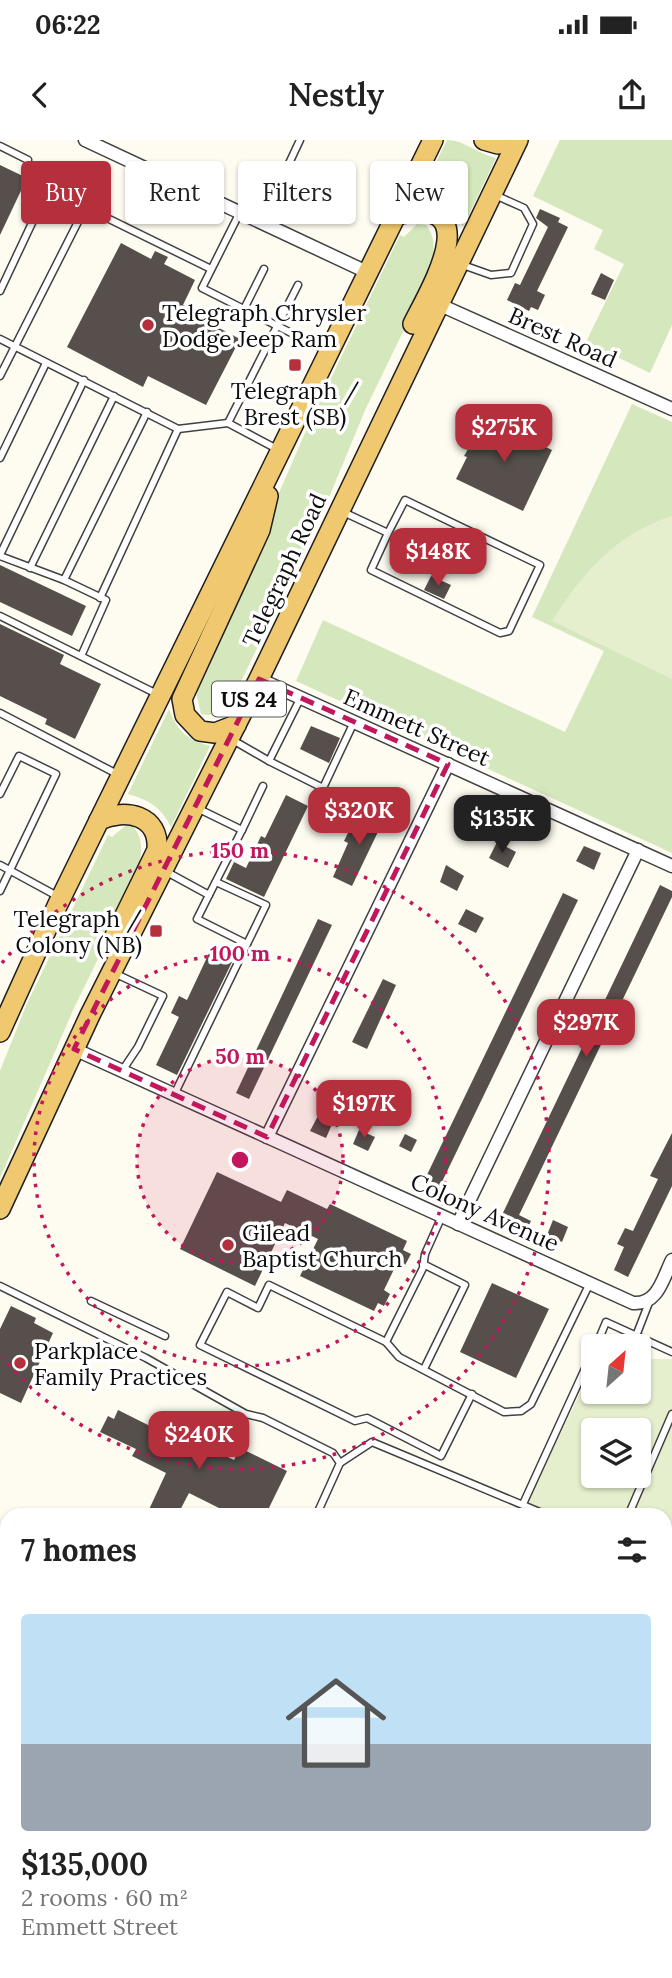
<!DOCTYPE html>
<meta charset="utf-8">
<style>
body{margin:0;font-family:Lora,serif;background:#f6f6f6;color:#222;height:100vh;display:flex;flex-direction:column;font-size:26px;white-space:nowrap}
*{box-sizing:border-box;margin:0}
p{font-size:23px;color:#767676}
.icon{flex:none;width:38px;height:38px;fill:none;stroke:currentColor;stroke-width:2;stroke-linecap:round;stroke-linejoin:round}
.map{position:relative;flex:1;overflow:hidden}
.sheet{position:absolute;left:0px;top:1368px;width:672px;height:471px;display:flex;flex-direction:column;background:#fff;border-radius:21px 21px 0 0;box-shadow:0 2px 5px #0004}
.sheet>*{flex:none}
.top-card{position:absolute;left:21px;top:21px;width:630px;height:63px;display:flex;gap:14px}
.needle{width:46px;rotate:27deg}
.controls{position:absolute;left:581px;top:1194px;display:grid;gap:14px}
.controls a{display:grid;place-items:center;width:70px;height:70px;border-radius:7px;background:#fff;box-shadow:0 2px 5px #0004;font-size:35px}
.price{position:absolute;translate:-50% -60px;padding:0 16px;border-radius:14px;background:#b62f3d;color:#fff;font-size:23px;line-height:46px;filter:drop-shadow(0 2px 4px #0008)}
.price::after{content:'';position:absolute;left:50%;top:42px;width:21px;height:16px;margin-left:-10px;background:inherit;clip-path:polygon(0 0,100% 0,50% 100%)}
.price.on{background:#222;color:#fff}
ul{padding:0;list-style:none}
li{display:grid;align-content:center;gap:14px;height:371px;padding:0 21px}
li+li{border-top:2px solid #e0e0e0}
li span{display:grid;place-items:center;height:217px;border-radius:7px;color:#555}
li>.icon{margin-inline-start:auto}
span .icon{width:126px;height:126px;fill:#fffc;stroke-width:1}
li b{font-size:30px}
h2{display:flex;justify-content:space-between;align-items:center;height:84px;padding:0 21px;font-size:30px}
.tag{padding:0 24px;border-radius:7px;background:#fff;box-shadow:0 2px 5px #0004;font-size:24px;line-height:63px}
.tag.on{background:#b62f3d;color:#fff}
.status{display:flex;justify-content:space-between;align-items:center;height:49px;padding:0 35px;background:#fff;direction:ltr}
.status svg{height:19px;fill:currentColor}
header{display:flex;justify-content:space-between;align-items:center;height:91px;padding:0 21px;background:#fff;font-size:32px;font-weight:600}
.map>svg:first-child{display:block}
</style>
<div class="status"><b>06:22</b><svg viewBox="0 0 49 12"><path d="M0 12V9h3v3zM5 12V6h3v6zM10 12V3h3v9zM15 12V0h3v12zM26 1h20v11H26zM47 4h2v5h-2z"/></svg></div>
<header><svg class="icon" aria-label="back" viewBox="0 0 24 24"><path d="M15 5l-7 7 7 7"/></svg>Nestly<svg class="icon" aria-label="share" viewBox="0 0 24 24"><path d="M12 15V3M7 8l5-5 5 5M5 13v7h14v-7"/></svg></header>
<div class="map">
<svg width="672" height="1838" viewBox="0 0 672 1838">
<rect width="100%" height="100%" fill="#fefbf1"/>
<g fill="#d5e7bc">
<path d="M447,0C464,0 478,14 496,18L463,87C453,66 442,61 420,55Z"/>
<polygon points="560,0 672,0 672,185 650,233 586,202 624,124 594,109 603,90 533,56"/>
<path d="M417,84L426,85C438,100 432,113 433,130L366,268L325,367L232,560L229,558C223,570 215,578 201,574L195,547L308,286L400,95L404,97Z"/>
<polygon points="632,264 672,282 672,713 296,541 323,480 565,592 604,511 532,477"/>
<path d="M169,569C178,592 186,599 210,606L171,687C161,667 149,660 128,654Z"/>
<path d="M125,686H133C144,700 142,713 138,730L141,731L74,868L0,1038V931L26,866L108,695L112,697Z"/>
</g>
<g fill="#e5efcd" fill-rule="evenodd">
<path d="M672,376V539L552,481C581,434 617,393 672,376Z"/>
<path d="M639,1219H672V1438L665,1435V1376L553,1375L527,1362L593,1227V1251H639ZM593,1290H639V1335H593Z"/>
</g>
<g fill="#564f4b">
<polygon points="0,25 27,38 0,95"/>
<polygon points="540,69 560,78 558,82 568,87 537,151 545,155 538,170 531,167 529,171 507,160 515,143 520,145 548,87 536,78"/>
<polygon points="121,103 151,119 155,111 168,117 164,124 195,140 183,165 219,183 217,187 240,199 206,265 148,236 143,247 67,207"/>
<polygon points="601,133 614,140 605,160 591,154"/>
<polygon points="486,278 552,310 523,371 456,339 467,317 464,316"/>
<polygon points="0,425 86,466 72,496 0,462"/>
<polygon points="431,436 451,445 444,459 424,450"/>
<polygon points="0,484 64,515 60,524 101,544 75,599 45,584 47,579 0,556"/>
<polygon points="311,586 340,598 329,623 300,609"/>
<polygon points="286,655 308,666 264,757 226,739 234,722 246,728 261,696 265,698"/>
<polygon points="469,666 488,675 477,697 458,687"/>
<polygon points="374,667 387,673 352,746 333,737 348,703 344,701 352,685 363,690"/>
<polygon points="497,702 516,712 508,728 489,718"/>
<polygon points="584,706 601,713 594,730 576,721"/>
<polygon points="446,725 464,736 457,751 440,742"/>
<polygon points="660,745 672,751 672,757 522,1069 519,1075 531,1081 526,1091 500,1079"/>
<polygon points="563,753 578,760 439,1048 424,1041"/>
<polygon points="466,769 484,778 476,793 458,784"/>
<polygon points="318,779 332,785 249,959 236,953"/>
<polygon points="210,811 232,822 177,935 156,925 179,877 171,873 179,856 187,860"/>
<polygon points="383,839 396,845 367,909 352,902"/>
<polygon points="330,953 343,959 326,998 310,991"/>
<polygon points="359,990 375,997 368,1011 353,1004"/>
<polygon points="672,993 672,1046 628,1137 614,1130 624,1107 617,1104 625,1088 633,1091 644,1068 658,1039 650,1036"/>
<polygon points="405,994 417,1000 411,1012 399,1006"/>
<polygon points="217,1032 281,1062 287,1050 327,1069 330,1064 407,1101 403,1110 411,1114 404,1127 397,1123 384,1150 390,1154 384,1166 378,1163 374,1171 300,1136 318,1099 285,1083 255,1146 180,1109"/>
<polygon points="553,1080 568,1087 562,1102 547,1095"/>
<polygon points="492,1143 549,1169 516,1238 460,1212"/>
<polygon points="11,1166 36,1178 34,1183 53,1193 21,1263 0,1253 0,1189"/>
<polygon points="118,1270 190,1306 193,1300 234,1320 240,1308 287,1331 265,1376 235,1376 189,1353 177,1376 146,1376 166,1333 132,1316 136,1309 100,1292 108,1276 114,1279"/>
</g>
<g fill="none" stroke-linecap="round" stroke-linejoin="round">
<g stroke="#414141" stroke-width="9">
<g id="service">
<polyline points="0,6 28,20"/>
<polyline points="240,72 202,148 325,210"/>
<polyline points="261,83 300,0"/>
<polyline points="460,124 491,135 511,133 533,84 524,68 495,55"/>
<polyline points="0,151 48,49 211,129"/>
<polyline points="244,169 264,129"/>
<polyline points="0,199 178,289 228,283"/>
<polyline points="0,236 85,68"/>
<polyline points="277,309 228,283 298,145"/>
<polyline points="0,318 46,223"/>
<polyline points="341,371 388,393 405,360 540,425 509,491 500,493 371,430 388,393"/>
<polyline points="0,415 84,240"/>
<polyline points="0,416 64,440 106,460 82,514"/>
<polyline points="30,428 114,256"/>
<polyline points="64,440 147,272"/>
<polyline points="100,458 178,289"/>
<polyline points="0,476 159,555"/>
<polyline points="0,573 119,635"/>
<polyline points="231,599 269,621 301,557"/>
<polyline points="269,621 323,648 354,582"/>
<polyline points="0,654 19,616 56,634 0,751"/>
<polyline points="242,690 263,646"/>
<polyline points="0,725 59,757"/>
<polyline points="165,731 209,755 242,690 199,669"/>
<polyline points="209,755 197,779 247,804 266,765 216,742"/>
<polyline points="114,833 163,856 138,907 122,931"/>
<polyline points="174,955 247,804"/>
<polyline points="442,1076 425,1114 423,1128 386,1202 269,1145 258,1168 227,1152 200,1205 355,1281 367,1278 441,1316 472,1254"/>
<polyline points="423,1124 465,1145 424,1229"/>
<polyline points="0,1146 146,1218 246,1274 263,1278 333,1313 340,1323 316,1376"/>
<polyline points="91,1161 165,1196"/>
<polyline points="636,1196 650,1160"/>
<polyline points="386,1202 399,1217 504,1272 521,1271 531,1264 590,1143"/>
<polyline points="596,1206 606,1182 672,1212"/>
<polyline points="340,1323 372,1302 549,1376"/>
<polyline points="523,1364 593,1211"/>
<polyline points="628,1376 672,1274"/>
<polyline points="0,1813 6,1799"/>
</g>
</g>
<g stroke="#414141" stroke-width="15">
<g id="minor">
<polyline points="85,0 369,133"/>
<polyline points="438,164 672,269"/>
<polyline points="259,539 672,726"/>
<path d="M74,909L633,1163C658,1165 663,1138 672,1120"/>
<polyline points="267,997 448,624"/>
<polyline points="458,1084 638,710"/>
<polyline points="0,1466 7,1470"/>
<polyline points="665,1654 672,1639"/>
<polyline points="577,1838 580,1832"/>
</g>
</g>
<g stroke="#303030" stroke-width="20">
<g id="secondary">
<polyline points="0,1794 7,1797"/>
<polyline points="81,1832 93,1838"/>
</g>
</g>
<g stroke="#1f1f1f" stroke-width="22">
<g id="primary">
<polyline points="484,0 498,4 513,0"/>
<path d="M397,75C488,54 431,148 413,184"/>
<polyline points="236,585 215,593 200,591 185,575 182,559 260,390 268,356"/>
<path d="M99,680C126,668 160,675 157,710L109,808"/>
<polyline points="0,892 58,764 433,0"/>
<polyline points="0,1069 90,875 259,539 518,0"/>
</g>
</g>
<use href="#service" stroke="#fff" stroke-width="6"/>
<use href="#minor" stroke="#fff" stroke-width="12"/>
<use href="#secondary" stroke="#faedb0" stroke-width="18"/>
<use href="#primary" stroke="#f0c86f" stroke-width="19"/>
</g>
<path fill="none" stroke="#c2185b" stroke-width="5" stroke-dasharray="14 9" stroke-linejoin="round" d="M259,539L448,624L267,997L74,909Z"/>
<circle cx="240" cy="1020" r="103" fill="#c2185b" fill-opacity=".12"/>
<g fill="none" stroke="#c2185b" stroke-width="3.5" stroke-dasharray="3.5 7">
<circle cx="240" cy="1020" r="103"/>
<circle cx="240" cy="1020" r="206"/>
<path d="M2 823A309 309 0 1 1 2 1217"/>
</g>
<g fill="#b62f3d" stroke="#fff" stroke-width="2.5">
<circle cx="148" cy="185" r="7"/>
<rect x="288" y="218" width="14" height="14" rx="3.5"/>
<rect x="149" y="784" width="14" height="14" rx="3.5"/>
<circle cx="228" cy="1105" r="7"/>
<circle cx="20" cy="1223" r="7"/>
</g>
<g text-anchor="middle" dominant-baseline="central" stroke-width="7" stroke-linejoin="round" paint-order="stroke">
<rect fill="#fff" stroke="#565656" stroke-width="2" x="212" y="541.5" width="74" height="35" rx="5"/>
<g font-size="21" font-weight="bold" fill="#0e0e0e">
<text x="249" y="559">US 24</text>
</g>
<g font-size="23" fill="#0e0e0e" stroke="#fff" text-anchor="start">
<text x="162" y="172">Telegraph Chrysler<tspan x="162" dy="26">Dodge Jeep Ram</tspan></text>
<text x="295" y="250" text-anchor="middle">Telegraph /<tspan x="295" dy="26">Brest (SB)</tspan></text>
<text x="142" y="778" text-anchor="end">Telegraph /<tspan x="142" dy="26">Colony (NB)</tspan></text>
<text x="242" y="1092">Gilead<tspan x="242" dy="26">Baptist Church</tspan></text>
<text x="34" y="1210">Parkplace<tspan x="34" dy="26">Family Practices</tspan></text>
</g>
<g font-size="23" fill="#0e0e0e" stroke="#fff">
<text transform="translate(563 197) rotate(24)">Brest Road</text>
<text transform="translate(284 430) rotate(-65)">Telegraph Road</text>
<text transform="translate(417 587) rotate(24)">Emmett Street</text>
<text transform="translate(485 1072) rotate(24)">Colony Avenue</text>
</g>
</g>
<circle cx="240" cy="1020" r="10" fill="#c2185b" stroke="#fff" stroke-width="3.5"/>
<g font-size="21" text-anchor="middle" font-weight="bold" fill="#c2185b" stroke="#fff" stroke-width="7" stroke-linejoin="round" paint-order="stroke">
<text x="240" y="718">150 m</text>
<text x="240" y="821">100 m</text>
<text x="240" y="924">50 m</text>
</g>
</svg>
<div class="controls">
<a><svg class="needle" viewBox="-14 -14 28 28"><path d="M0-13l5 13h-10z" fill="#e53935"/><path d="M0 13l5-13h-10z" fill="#767676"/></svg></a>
<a><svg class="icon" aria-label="layers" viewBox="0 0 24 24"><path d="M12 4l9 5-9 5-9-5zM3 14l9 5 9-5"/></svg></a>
</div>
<b class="price" style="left:504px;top:324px">$275K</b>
<b class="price" style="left:438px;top:448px">$148K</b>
<b class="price" style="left:359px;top:707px">$320K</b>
<b class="price on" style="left:502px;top:715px">$135K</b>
<b class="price" style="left:586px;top:919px">$297K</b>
<b class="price" style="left:364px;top:1000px">$197K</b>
<b class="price" style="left:199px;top:1331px">$240K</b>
<div class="top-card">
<a class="tag on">Buy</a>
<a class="tag">Rent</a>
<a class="tag">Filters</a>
<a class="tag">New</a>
</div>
<section class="sheet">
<h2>7 homes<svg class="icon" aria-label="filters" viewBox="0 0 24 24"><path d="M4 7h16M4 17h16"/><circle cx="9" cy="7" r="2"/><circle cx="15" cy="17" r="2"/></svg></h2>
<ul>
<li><span style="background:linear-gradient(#bfe0f5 60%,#9aa5b1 0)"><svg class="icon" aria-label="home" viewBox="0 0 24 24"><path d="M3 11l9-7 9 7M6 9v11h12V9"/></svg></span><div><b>$135,000</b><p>2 rooms · 60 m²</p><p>Emmett Street</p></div></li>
</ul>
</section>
</div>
